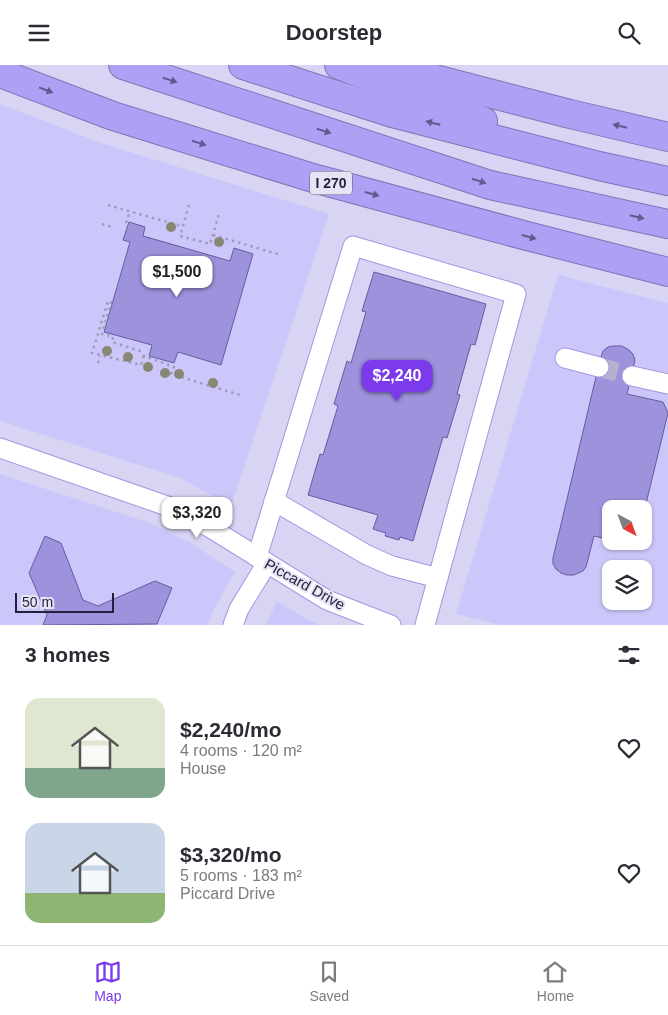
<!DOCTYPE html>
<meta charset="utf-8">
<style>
body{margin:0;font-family:Helvetica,sans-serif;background:#f7f7f7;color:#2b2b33;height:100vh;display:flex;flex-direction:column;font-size:19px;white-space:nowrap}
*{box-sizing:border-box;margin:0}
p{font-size:16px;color:#7c7c81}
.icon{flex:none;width:28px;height:28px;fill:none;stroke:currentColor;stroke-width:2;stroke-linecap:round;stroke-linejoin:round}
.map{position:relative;height:560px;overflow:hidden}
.side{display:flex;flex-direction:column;background:#fff;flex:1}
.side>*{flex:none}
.needle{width:32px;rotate:139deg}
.controls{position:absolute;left:602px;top:435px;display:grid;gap:10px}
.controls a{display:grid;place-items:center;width:50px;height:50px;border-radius:10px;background:#fff;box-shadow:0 1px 4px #0004;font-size:25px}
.scale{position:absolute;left:15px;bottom:12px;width:99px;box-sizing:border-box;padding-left:5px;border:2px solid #241f3d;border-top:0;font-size:14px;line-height:18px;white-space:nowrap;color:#241f3d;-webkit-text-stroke:4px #e5e4f4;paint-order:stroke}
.price{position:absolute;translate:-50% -42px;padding:0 11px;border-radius:10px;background:#fff;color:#222;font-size:16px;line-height:32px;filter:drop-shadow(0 1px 2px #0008)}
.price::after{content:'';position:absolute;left:50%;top:30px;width:15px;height:11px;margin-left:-8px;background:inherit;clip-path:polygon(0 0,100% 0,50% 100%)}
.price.current{background:#7c3aed;color:#fff}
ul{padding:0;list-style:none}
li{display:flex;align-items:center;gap:15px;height:125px;padding:0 25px}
li span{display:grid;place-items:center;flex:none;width:140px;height:100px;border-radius:15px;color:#555}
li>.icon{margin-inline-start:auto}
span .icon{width:60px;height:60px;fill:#fffc;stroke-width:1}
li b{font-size:21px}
h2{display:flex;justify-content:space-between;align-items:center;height:60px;padding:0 25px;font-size:21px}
header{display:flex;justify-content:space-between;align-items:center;height:65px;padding:0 25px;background:#fff;font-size:22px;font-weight:600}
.dock{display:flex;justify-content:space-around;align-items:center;height:70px;border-top:1px solid #e1e1e2;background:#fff;font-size:14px;color:#7c7c81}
.dock a{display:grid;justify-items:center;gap:2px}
.dock .current{color:#7c3aed}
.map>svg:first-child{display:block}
</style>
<header><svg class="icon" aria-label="menu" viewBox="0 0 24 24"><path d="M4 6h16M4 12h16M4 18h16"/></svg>Doorstep<svg class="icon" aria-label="search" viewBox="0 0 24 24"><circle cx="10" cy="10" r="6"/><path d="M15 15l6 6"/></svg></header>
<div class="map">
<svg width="668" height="560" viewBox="0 0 668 560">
<rect width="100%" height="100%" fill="#d8d4f4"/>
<g fill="#ccc7fa" fill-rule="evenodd">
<polygon points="0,39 101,78 329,149 231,441 180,413 0,356"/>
<path d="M558,210L668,238V560H501L456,549ZM611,444H644V476H611ZM611,504H644V536H611Z"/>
<polygon points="0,409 150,458 189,477 235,507 216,540 207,560 0,560"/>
<polygon points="277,536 299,550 319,560 266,560"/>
</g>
<g fill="#9d92dc" stroke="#675ba0">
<polygon points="129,157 145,162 143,171 230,196 234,183 253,189 221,300 178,287 174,298 149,291 152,280 104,267 130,177 123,175"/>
<polygon points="374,207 486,239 475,280 471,279 457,329 460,330 447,373 443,372 413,476 400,472 399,475 385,471 386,468 373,464 378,450 308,430 320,389 323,390 338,341 334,339 347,296 351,298 366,247 362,246"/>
<polygon points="614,281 622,281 629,285 633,289 635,295 627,329 663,337 668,348 644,447 644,444 611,444 611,475 594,471 586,502 583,506 574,510 567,510 561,508 556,504 553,499 553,493 600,295 603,286 608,282"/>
<polygon points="45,471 61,478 83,535 98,541 155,516 172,523 157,559 43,560 47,550 29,508"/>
</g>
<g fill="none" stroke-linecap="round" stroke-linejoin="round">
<polyline stroke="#b4b0cf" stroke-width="19" stroke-dasharray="19 9" stroke-linecap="butt" points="599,302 632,311"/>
<g stroke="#a196e1" stroke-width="21">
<g id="minor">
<polyline points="565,293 599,302"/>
<polyline points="632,311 668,319"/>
<polyline points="0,383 170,442 209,462 327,535 391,560"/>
<polyline points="274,436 367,490 392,501 438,513"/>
<polyline points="257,492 353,181 516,229 425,560"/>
<polyline points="233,560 239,544 267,498"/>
</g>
</g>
<g stroke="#7e74b5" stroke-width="30">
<g id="highway">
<polyline points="123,0 490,120 668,159"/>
<polyline points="243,0 392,48 599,101 668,116"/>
<polyline points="339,0 483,56"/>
<polyline points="381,0 570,49 668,72"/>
<polyline points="0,8 113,51 313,113 527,171 668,207"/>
</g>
</g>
<g stroke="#9f9bba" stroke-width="2.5" stroke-dasharray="2.5 4" stroke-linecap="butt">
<polyline points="108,140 181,161"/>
<polyline points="189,140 180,171 210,179 219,149"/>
<polyline points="126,158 130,146"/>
<polyline points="102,159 112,162"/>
<polyline points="213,170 281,190"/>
<polyline points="144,291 141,300 92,288 108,236 111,237 102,269 113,272 112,277 140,286 144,291 174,302 171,309 240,330"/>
<polyline points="98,298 100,291"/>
</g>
<use href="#minor" stroke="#fff" stroke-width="19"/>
<use href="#highway" stroke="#aea1f5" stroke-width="28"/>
</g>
<g fill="#888774">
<circle cx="171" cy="162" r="5"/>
<circle cx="219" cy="177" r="5"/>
<circle cx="107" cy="286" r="5"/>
<circle cx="128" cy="292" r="5"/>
<circle cx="148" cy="302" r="5"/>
<circle cx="165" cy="308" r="5"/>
<circle cx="179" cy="309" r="5"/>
<circle cx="213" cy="318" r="5"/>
</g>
<defs><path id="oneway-solid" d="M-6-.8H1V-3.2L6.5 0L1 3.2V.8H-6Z" transform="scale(1.25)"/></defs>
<g fill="#625a90">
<use href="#oneway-solid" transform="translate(170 15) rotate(18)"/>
<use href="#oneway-solid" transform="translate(46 25) rotate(21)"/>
<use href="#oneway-solid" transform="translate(433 58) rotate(-166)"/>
<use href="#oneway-solid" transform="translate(620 61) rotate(-167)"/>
<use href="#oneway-solid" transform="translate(324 66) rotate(18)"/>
<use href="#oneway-solid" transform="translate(199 78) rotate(17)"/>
<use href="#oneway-solid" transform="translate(479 116) rotate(18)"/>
<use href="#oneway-solid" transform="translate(372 129) rotate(15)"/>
<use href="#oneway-solid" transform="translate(637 152) rotate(13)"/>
<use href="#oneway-solid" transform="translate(529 172) rotate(15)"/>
</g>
<g text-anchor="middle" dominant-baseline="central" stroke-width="4" stroke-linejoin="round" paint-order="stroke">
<rect fill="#e5e4f4" stroke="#5e5a74" stroke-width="1" x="310" y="106.5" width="42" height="23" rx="4"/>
<g font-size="14" font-weight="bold" fill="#241f3d">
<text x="331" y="118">I 270</text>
</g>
<g font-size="15" fill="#241f3d" stroke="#e5e4f4">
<text transform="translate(305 519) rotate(29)">Piccard Drive</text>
</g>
</g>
</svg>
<div class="controls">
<a><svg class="needle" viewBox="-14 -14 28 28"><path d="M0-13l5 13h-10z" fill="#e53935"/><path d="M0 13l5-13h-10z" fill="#7c7c81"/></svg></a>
<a><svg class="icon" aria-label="layers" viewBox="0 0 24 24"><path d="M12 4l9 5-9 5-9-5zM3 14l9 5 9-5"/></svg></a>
</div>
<div class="scale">50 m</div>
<b class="price" style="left:177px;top:233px">$1,500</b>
<b class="price current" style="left:397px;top:337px">$2,240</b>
<b class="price" style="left:197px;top:474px">$3,320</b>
</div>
<section class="side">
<h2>3 homes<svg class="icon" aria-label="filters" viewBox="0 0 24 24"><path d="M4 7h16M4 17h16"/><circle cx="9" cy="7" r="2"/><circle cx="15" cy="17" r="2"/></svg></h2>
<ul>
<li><span style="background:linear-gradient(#dfe7d0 70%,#7fa58c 0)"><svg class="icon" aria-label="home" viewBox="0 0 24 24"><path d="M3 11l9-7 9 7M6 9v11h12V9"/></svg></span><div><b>$2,240/mo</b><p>4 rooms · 120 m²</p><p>House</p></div><svg class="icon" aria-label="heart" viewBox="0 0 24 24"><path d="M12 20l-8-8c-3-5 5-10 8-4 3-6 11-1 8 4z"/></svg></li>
<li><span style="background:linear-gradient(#c9d6e8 70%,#8fb573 0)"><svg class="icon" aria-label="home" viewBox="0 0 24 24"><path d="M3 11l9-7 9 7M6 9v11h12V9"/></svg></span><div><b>$3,320/mo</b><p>5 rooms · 183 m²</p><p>Piccard Drive</p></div><svg class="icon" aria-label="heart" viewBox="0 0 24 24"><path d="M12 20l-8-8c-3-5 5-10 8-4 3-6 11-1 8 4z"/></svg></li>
</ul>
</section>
<nav class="dock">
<a class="current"><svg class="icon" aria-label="map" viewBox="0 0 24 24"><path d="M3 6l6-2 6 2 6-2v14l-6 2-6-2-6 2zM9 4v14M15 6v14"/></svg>Map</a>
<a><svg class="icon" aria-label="saved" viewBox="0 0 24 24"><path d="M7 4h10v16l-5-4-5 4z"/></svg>Saved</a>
<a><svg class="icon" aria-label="home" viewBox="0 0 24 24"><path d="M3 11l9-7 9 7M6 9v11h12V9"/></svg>Home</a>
</nav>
